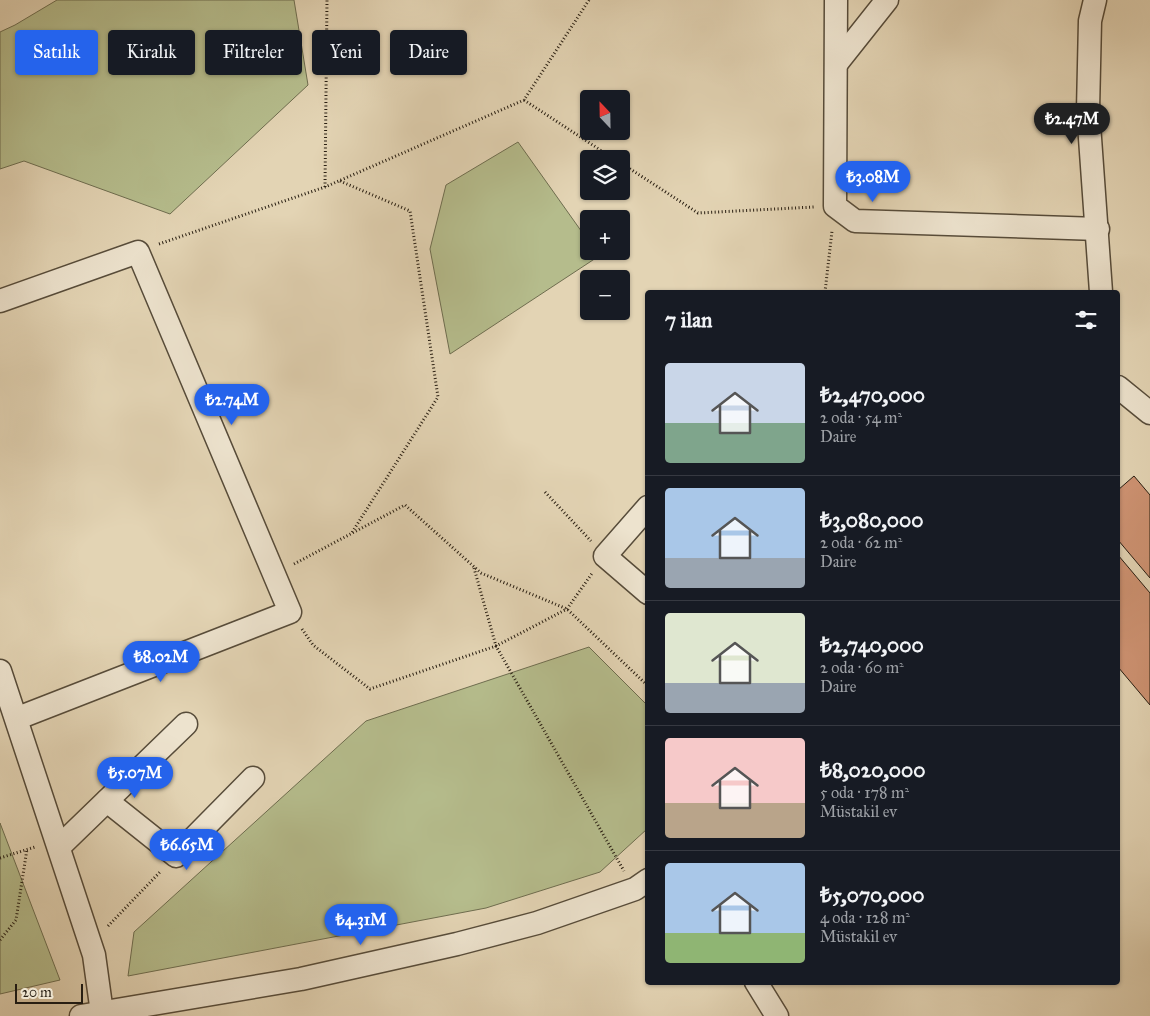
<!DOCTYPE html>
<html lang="tr">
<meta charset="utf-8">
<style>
body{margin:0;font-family:"IM FELL Great Primer",serif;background:#20242c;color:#f1f3f6;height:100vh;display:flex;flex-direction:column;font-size:19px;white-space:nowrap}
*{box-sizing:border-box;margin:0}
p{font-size:16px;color:#9ea1a6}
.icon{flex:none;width:28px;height:28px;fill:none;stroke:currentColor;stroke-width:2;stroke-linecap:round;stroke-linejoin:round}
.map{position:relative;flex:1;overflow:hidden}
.panel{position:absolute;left:645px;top:290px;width:475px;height:695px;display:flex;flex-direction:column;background:#171b24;border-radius:5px;box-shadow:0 1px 4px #0004}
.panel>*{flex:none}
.banner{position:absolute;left:15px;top:30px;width:475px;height:45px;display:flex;gap:10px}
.needle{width:32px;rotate:338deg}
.fabs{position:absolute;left:580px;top:90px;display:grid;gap:10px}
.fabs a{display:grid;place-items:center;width:50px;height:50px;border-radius:5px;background:#171b24;box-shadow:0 1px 4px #0004;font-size:25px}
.scale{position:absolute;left:15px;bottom:12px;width:68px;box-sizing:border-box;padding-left:5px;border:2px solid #281e12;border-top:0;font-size:14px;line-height:18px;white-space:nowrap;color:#281e12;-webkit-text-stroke:4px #ede3ce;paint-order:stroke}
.price{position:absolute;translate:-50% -42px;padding:0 11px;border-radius:18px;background:#2563eb;color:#fff;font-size:16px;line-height:32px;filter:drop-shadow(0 1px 2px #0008)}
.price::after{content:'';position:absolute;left:50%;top:30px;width:15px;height:11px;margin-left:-8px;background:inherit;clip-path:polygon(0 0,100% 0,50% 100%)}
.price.active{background:#222;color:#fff}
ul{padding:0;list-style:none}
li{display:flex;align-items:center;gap:15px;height:125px;padding:0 20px}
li+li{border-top:1px solid #363941}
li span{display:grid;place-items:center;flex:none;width:140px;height:100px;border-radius:5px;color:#555}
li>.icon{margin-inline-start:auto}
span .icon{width:60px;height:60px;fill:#fffc;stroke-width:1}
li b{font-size:21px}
h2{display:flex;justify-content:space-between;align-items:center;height:60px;padding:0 20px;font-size:21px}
.tag{padding:0 18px;border-radius:5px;background:#171b24;box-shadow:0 1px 4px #0004;font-size:18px;line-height:45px}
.tag.active{background:#2563eb;color:#fff}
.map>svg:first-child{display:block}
</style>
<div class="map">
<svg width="1150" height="1016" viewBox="0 0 1150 1016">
<rect width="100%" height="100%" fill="#e3d4b4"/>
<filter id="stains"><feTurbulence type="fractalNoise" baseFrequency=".004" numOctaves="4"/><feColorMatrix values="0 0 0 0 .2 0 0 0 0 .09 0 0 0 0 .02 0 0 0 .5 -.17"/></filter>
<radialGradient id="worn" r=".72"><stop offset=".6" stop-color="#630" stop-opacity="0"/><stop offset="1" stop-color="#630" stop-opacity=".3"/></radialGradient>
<g fill="#b5bc8c" stroke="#6e6d4f">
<polygon points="57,0 294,0 308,85 170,214 24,161 0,169 0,32 15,25"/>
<polygon points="518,142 589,242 589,251 595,251 599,256 450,354 430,249 446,185"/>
<polygon points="589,647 648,706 647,829 600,872 486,908 128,976 134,932 366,721"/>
<polygon points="0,823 60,980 0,994"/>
</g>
<g fill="#ce9373" stroke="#281e12">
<polygon points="1134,476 1150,495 1150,578 1118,540 1118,490"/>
<polygon points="1118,555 1150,593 1150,705 1118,667"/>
</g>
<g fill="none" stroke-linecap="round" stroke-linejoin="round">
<g stroke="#574c3a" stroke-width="25">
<g id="minor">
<polyline points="836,0 835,206 855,221 1098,229"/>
<polyline points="1095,0 1090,21 1088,110 1101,292"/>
<polyline points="837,63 887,0"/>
<polyline points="0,301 138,252 290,612 18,718"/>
<polyline points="1118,387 1150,413"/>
<polyline points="648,507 605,556 648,593"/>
<polyline points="0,671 94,955 102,1013"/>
<polyline points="107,801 176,856 253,778"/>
<polyline points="59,847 186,724"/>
<polyline points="756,982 777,1016"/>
<polyline points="81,1016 301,979 457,944 537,923 635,889 648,880"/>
</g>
</g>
<g stroke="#281e12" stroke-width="3" stroke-dasharray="1 2.5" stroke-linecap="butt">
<polyline points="524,100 614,159"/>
<polyline points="621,163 698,213 814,207"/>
<polyline points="340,181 410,211 438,397 351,534"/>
<polyline points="325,187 327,0"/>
<polyline points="159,244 325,187 524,100 589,0"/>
<polyline points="825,292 832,231"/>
<polyline points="545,492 591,541"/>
<polyline points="294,564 405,505 481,573 567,609 648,686"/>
<polyline points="474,568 496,646 567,609 593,572"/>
<polyline points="302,629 313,645 370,689 496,646 624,871"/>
<polyline points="0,858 35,847"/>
<polyline points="108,926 161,871"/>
<polyline points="0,940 16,920 27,849"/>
</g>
<use href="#minor" stroke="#ede3ce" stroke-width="22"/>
</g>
<rect width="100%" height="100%" filter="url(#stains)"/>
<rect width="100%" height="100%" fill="url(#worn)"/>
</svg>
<div class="fabs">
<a><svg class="needle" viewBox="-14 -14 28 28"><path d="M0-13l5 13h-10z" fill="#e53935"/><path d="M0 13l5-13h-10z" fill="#9ea1a6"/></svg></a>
<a><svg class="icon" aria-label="layers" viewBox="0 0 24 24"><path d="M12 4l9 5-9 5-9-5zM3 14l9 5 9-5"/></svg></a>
<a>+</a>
<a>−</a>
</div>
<div class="scale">20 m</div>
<b class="price active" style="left:1072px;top:145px">₺2.47M</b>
<b class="price" style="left:873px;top:203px">₺3.08M</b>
<b class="price" style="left:232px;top:426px">₺2.74M</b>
<b class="price" style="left:161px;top:683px">₺8.02M</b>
<b class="price" style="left:135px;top:799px">₺5.07M</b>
<b class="price" style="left:187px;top:871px">₺6.65M</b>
<b class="price" style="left:361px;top:946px">₺4.31M</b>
<div class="banner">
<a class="tag active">Satılık</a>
<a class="tag">Kiralık</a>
<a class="tag">Filtreler</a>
<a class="tag">Yeni</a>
<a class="tag">Daire</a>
</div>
<section class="panel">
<h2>7 ilan<svg class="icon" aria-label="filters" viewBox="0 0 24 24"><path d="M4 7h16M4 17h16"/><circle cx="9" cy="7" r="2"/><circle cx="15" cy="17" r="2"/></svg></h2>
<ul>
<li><span style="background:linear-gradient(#c9d6e8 60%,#7fa58c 0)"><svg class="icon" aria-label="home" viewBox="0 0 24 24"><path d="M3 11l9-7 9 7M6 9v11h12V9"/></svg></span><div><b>₺2,470,000</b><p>2 oda · 54 m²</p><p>Daire</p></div></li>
<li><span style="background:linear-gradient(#a9c7e8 70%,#9aa5b1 0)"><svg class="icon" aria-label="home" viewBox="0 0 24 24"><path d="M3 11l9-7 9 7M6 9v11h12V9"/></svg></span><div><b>₺3,080,000</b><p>2 oda · 62 m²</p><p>Daire</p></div></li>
<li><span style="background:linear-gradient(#dfe7d0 70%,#9aa5b1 0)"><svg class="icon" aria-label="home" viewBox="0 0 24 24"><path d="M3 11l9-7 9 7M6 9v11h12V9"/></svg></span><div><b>₺2,740,000</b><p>2 oda · 60 m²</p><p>Daire</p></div></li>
<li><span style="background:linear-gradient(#f6c9c9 65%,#b9a48a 0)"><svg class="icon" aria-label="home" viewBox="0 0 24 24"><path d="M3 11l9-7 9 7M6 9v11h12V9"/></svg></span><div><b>₺8,020,000</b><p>5 oda · 178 m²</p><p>Müstakil ev</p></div></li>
<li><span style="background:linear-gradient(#a9c7e8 70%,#8fb573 0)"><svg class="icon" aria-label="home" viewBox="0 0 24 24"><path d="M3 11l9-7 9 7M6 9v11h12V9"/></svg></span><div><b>₺5,070,000</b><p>4 oda · 128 m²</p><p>Müstakil ev</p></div></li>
</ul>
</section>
</div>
